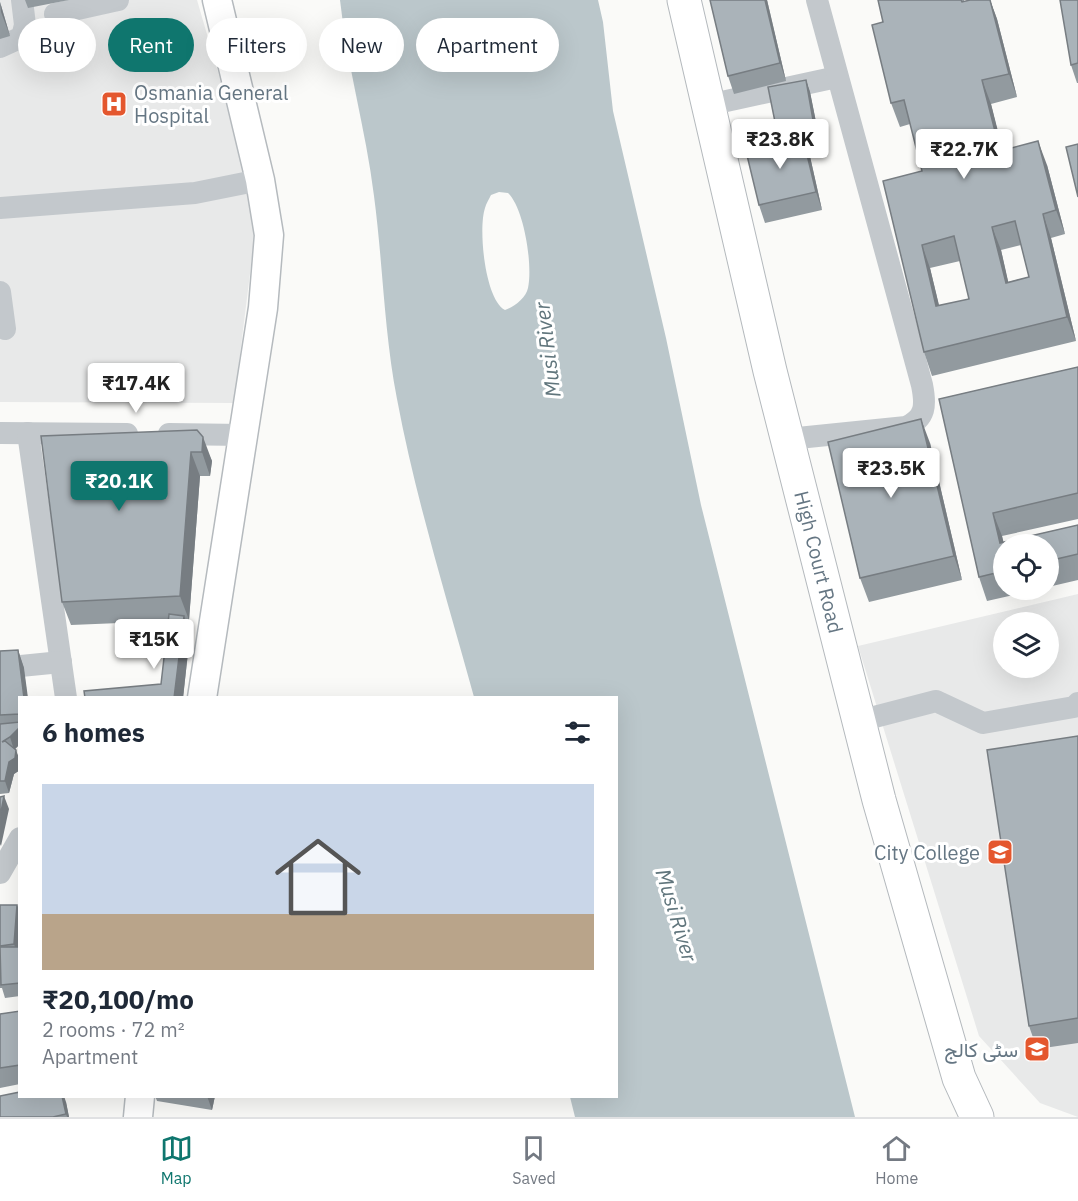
<!DOCTYPE html>
<meta charset="utf-8">
<style>
body{margin:0;font-family:"IBM Plex Sans",Vazirmatn,sans-serif;background:#f2f2f3;color:#1f2937;height:100vh;display:flex;flex-direction:column;font-size:22px;white-space:nowrap}
*{box-sizing:border-box;margin:0}
p{font-size:20px;color:#747a83}
.icon{flex:none;width:33px;height:33px;fill:none;stroke:currentColor;stroke-width:2;stroke-linecap:round;stroke-linejoin:round}
.map{position:relative;flex:1;overflow:hidden}
.side{position:absolute;left:18px;top:696px;width:600px;height:402px;display:flex;flex-direction:column;background:#fff;border-radius:0px;box-shadow:0 6px 24px #0002}
.side>*{flex:none}
.banner{position:absolute;left:18px;top:18px;width:600px;height:54px;display:flex;gap:12px}
.tools{position:absolute;left:993px;top:534px;display:grid;gap:12px}
.tools a{display:grid;place-items:center;width:66px;height:66px;border-radius:50%;background:#fff;box-shadow:0 6px 24px #0002;font-size:30px}
.price{position:absolute;translate:-50% -51px;padding:0 14px;border-radius:6px;background:#fff;color:#222;font-size:20px;line-height:39px;filter:drop-shadow(0 2px 3px #0008)}
.price::after{content:'';position:absolute;left:50%;top:36px;width:18px;height:14px;margin-left:-9px;background:inherit;clip-path:polygon(0 0,100% 0,50% 100%)}
.price.on{background:#0f766e;color:#fff}
ul{padding:0;list-style:none}
li{display:grid;align-content:center;gap:12px;height:318px;padding:0 24px}
li+li{border-top:2px solid #e0e1e3}
li span{display:grid;place-items:center;height:186px;border-radius:0px;color:#555}
li>.icon{margin-inline-start:auto}
span .icon{width:108px;height:108px;fill:#fffc;stroke-width:1}
li b{font-size:26px}
h2{display:flex;justify-content:space-between;align-items:center;height:72px;padding:0 24px;font-size:26px}
.chip{padding:0 21px;border-radius:27px;background:#fff;box-shadow:0 6px 24px #0002;font-size:21px;line-height:54px}
.chip.on{background:#0f766e;color:#fff}
.tabs{display:flex;justify-content:space-around;align-items:center;height:84px;border-top:2px solid #e0e1e3;background:#fff;font-size:16px;color:#747a83}
.tabs a{display:grid;justify-items:center;gap:3px}
.tabs .on{color:#0f766e}
.map>svg:first-child{display:block}
</style>
<div class="map">
<svg width="1078" height="1117" viewBox="0 0 1078 1117">
<rect width="100%" height="100%" fill="#fafaf8"/>
<g fill="#e8e9e9" fill-rule="evenodd">
<polygon points="0,0 197,0 258,209 234,403 0,402"/>
<path d="M1078,594V1117L1040,1103L979,1036L858,646ZM1004,622H1048V668H1004Z"/>
</g>
<path fill="#bbc7cb" fill-rule="evenodd" d="M340,0H598L603,22L613,111L666,338L701,505L855,1117H575L570,1097L616,1096V698L474,697C447,599 416,500 397,399C384,332 383,264 374,196C366,130 347,66 340,0ZM499,192L508,193C524,208 533,265 528,288C526,298 514,307 505,310C485,300 478,229 485,208C486,204 489,199 491,195Z"/>
<g fill="none" stroke-linecap="round" stroke-linejoin="round">
<g stroke="#b5babe" stroke-width="31">
<g id="major">
<polyline points="202,698 263,308 269,235 260,180 217,0"/>
<polyline points="138,1117 140,1096"/>
</g>
</g>
<g stroke="#b4b9bd" stroke-width="35">
<polyline id="highway" points="684,0 770,371 879,800 959,1078 977,1117"/>
</g>
<g stroke="#c3c8cc" stroke-width="22">
<polyline points="55,14 118,0"/>
<polyline points="0,47 22,37 25,25 22,0"/>
<polyline points="708,105 837,77"/>
<polyline points="0,208 195,193 260,180"/>
<polyline points="0,292 5,329"/>
<polyline points="0,433 127,434"/>
<polyline points="28,433 66,698"/>
<polyline points="169,434 243,435"/>
<path d="M788,439L906,427C926,418 926,405 922,385L817,0"/>
<polyline points="0,668 61,662"/>
<polyline points="859,721 936,701 983,723 1074,707 1078,703"/>
<polyline points="0,873 20,838"/>
</g>
<use href="#major" stroke="#fff" stroke-width="28"/>
<use href="#highway" stroke="#fff" stroke-width="33"/>
</g>
<g fill="#929a9f" fill-rule="evenodd">
<polygon points="25,0 69,0 28,8"/>
<polygon points="710,0 767,0 786,81 734,94 728,76"/>
<path d="M878,0H964V2L970,0H990L997,19L1017,97L991,104L1002,150L1047,165L1065,234L1051,238L1076,341L932,376L924,352L883,181L922,171L910,124L900,127L891,103L883,22ZM1021,245L1029,277L1008,282L1001,250ZM960,261L969,299L939,306L930,268Z"/>
<polygon points="1078,0 1078,83 1077,83 1071,65"/>
<polygon points="0,2 10,36 0,39"/>
<polygon points="806,80 810,92 818,132 803,135 809,152 822,210 765,223 759,205 780,139 776,127"/>
<polygon points="1078,367 1078,519 1002,536 1003,542 1078,525 1078,580 1048,587 1048,544 1004,544 1004,590 1035,590 987,601 979,577 939,399"/>
<polygon points="197,430 212,461 210,476 200,476 189,620 185,620 190,634 183,698 85,698 161,684 168,621 71,625 62,602"/>
<polygon points="930,443 962,580 869,602 860,578"/>
<polygon points="18,650 24,668 20,698 20,744 15,749 20,761 20,770 14,774 9,793 0,794 0,651"/>
<polygon points="1078,736 1078,1043 1037,1049 1029,1026"/>
<polygon points="0,905 17,905 20,912 20,996 5,998 2,988 0,988"/>
<polygon points="20,1011 20,1084 0,1088 0,1014"/>
<polygon points="155,1096 215,1096 212,1110 157,1101"/>
<polygon points="66,1102 69,1117 0,1117"/>
</g>
<g fill="#777d82">
<polygon points="765,0 767,0 786,81 780,63"/>
<polygon points="990,0 997,19 1017,97 1009,74"/>
<polygon points="0,2 10,36 1,12"/>
<polygon points="806,80 810,92 818,132 813,120"/>
<polygon points="982,80 991,104 1009,174 1000,151"/>
<polygon points="802,134 809,152 822,210 816,192"/>
<polygon points="1038,141 1047,165 1065,234 1056,210"/>
<polygon points="1043,214 1051,238 1076,341 1067,317"/>
<polygon points="992,227 1001,250 1014,307 1006,283"/>
<polygon points="922,245 930,268 945,330 936,306"/>
<polygon points="921,419 930,443 962,580 954,556"/>
<polygon points="203,437 212,461 210,476 202,452"/>
<polygon points="191,452 200,476 189,620 180,596"/>
<polygon points="993,513 1002,536 1004,544 1000,543"/>
<polygon points="184,616 190,634 183,698 174,698"/>
<polygon points="18,650 24,668 28,698 24,698"/>
<polygon points="20,727 20,744 14,750 10,737"/>
<polygon points="16,750 20,761 20,770 14,774 9,793 5,781 9,762"/>
<polygon points="4,796 9,809 1,846 0,844 0,817"/>
<polygon points="17,905 20,912 18,956 14,944"/>
<polygon points="62,1096 64,1096 66,1102 69,1117 67,1117 66,1114"/>
<polygon points="207,1096 215,1096 212,1110"/>
</g>
<g fill="#aab3b9" stroke="#777d82" stroke-width="1.5" fill-rule="evenodd">
<polygon points="710,0 765,0 780,63 728,76"/>
<path d="M878,0H961L962,2L970,0H990L1009,74L982,80L1000,151L1038,141L1056,210L1043,214L1067,317L924,352L883,181L922,171L904,100L891,103L872,25L883,22ZM1015,221L1029,277L1006,283L992,227ZM954,236L969,299L936,306L922,245Z"/>
<polygon points="1060,0 1078,0 1078,63 1071,65"/>
<polygon points="806,80 813,120 776,127 768,87"/>
<polygon points="802,134 816,192 759,205 745,147"/>
<polygon points="1078,144 1078,197 1066,147"/>
<polygon points="1078,367 1078,493 993,513 1000,543 1078,525 1078,554 1048,561 1048,544 1004,544 1004,571 979,577 939,399"/>
<polygon points="921,419 954,556 860,578 828,442"/>
<polygon points="197,430 203,437 202,452 191,452 180,596 62,602 41,436"/>
<polygon points="169,614 184,616 174,698 85,698 84,691 161,684"/>
<polygon points="18,650 24,698 20,698 20,714 0,715 0,651"/>
<polygon points="20,722 20,727 10,737 2,742 5,741 16,750 15,758 9,762 5,781 0,781 0,724"/>
<polygon points="1078,736 1078,1018 1029,1026 987,750"/>
<polygon points="4,796 0,817 0,797"/>
<polygon points="0,905 17,905 14,944 0,946"/>
<polygon points="0,947 20,947 20,983 1,985"/>
<polygon points="20,1011 20,1065 0,1068 0,1014"/>
<polygon points="20,1092 20,1096 62,1096 66,1114 53,1117 0,1117 0,1096"/>
</g>
<defs>
<g id="hospital-square" transform="scale(1.35)"><rect x="-9" y="-9" width="18" height="18" rx="4" fill="#e4572e" stroke="#fff"/><path d="M-5-5h3v3.5h4V-5h3V5h-3V1.5h-4V5h-3Z" fill="#fff"/></g>
<g id="university-square" transform="scale(1.35)"><rect x="-9" y="-9" width="18" height="18" rx="4" fill="#e4572e" stroke="#fff"/><path d="M0-5L7-2L0 1L-7-2ZM-4 1L0 2.5L4 1V4Q0 6-4 4Z" fill="#fff"/></g>
</defs>
<g fill-rule="evenodd">
<use href="#hospital-square" x="114" y="104"/>
<use href="#university-square" x="1000" y="852"/>
<use href="#university-square" x="1037" y="1049"/>
</g>
<g text-anchor="middle" dominant-baseline="central" stroke-width="6" stroke-linejoin="round" paint-order="stroke">
<g font-size="20" fill="#657683" stroke="#fff" text-anchor="end">
<text x="134" y="92" text-anchor="start">Osmania General<tspan x="134" dy="23">Hospital</tspan></text>
<text x="980" y="852">City College</text>
<text x="1018" y="1049">سٹی کالج</text>
</g>
<g font-size="20" fill="#657683" stroke="#fff">
<text transform="translate(819 562) rotate(76)">High Court Road</text>
</g>
<g font-size="21" font-style="italic" fill="#60757c" stroke="#fff">
<text transform="translate(547 350) rotate(-97)">Musi River</text>
<text transform="translate(677 915) rotate(73)">Musi River</text>
</g>
</g>
</svg>
<div class="tools">
<a><svg class="icon" aria-label="locate" viewBox="0 0 24 24"><circle cx="12" cy="12" r="6"/><path d="M12 2v4M12 18v4M2 12h4M18 12h4"/></svg></a>
<a><svg class="icon" aria-label="layers" viewBox="0 0 24 24"><path d="M12 4l9 5-9 5-9-5zM3 14l9 5 9-5"/></svg></a>
</div>
<b class="price" style="left:780px;top:170px">₹23.8K</b>
<b class="price" style="left:964px;top:180px">₹22.7K</b>
<b class="price" style="left:136px;top:414px">₹17.4K</b>
<b class="price" style="left:891px;top:499px">₹23.5K</b>
<b class="price on" style="left:119px;top:512px">₹20.1K</b>
<b class="price" style="left:154px;top:670px">₹15K</b>
<div class="banner">
<a class="chip">Buy</a>
<a class="chip on">Rent</a>
<a class="chip">Filters</a>
<a class="chip">New</a>
<a class="chip">Apartment</a>
</div>
<section class="side">
<h2>6 homes<svg class="icon" aria-label="filters" viewBox="0 0 24 24"><path d="M4 7h16M4 17h16"/><circle cx="9" cy="7" r="2"/><circle cx="15" cy="17" r="2"/></svg></h2>
<ul>
<li><span style="background:linear-gradient(#c9d6e8 70%,#b9a48a 0)"><svg class="icon" aria-label="home" viewBox="0 0 24 24"><path d="M3 11l9-7 9 7M6 9v11h12V9"/></svg></span><div><b>₹20,100/mo</b><p>2 rooms · 72 m²</p><p>Apartment</p></div></li>
</ul>
</section>
</div>
<nav class="tabs">
<a class="on"><svg class="icon" aria-label="map" viewBox="0 0 24 24"><path d="M3 6l6-2 6 2 6-2v14l-6 2-6-2-6 2zM9 4v14M15 6v14"/></svg>Map</a>
<a><svg class="icon" aria-label="saved" viewBox="0 0 24 24"><path d="M7 4h10v16l-5-4-5 4z"/></svg>Saved</a>
<a><svg class="icon" aria-label="home" viewBox="0 0 24 24"><path d="M3 11l9-7 9 7M6 9v11h12V9"/></svg>Home</a>
</nav>
